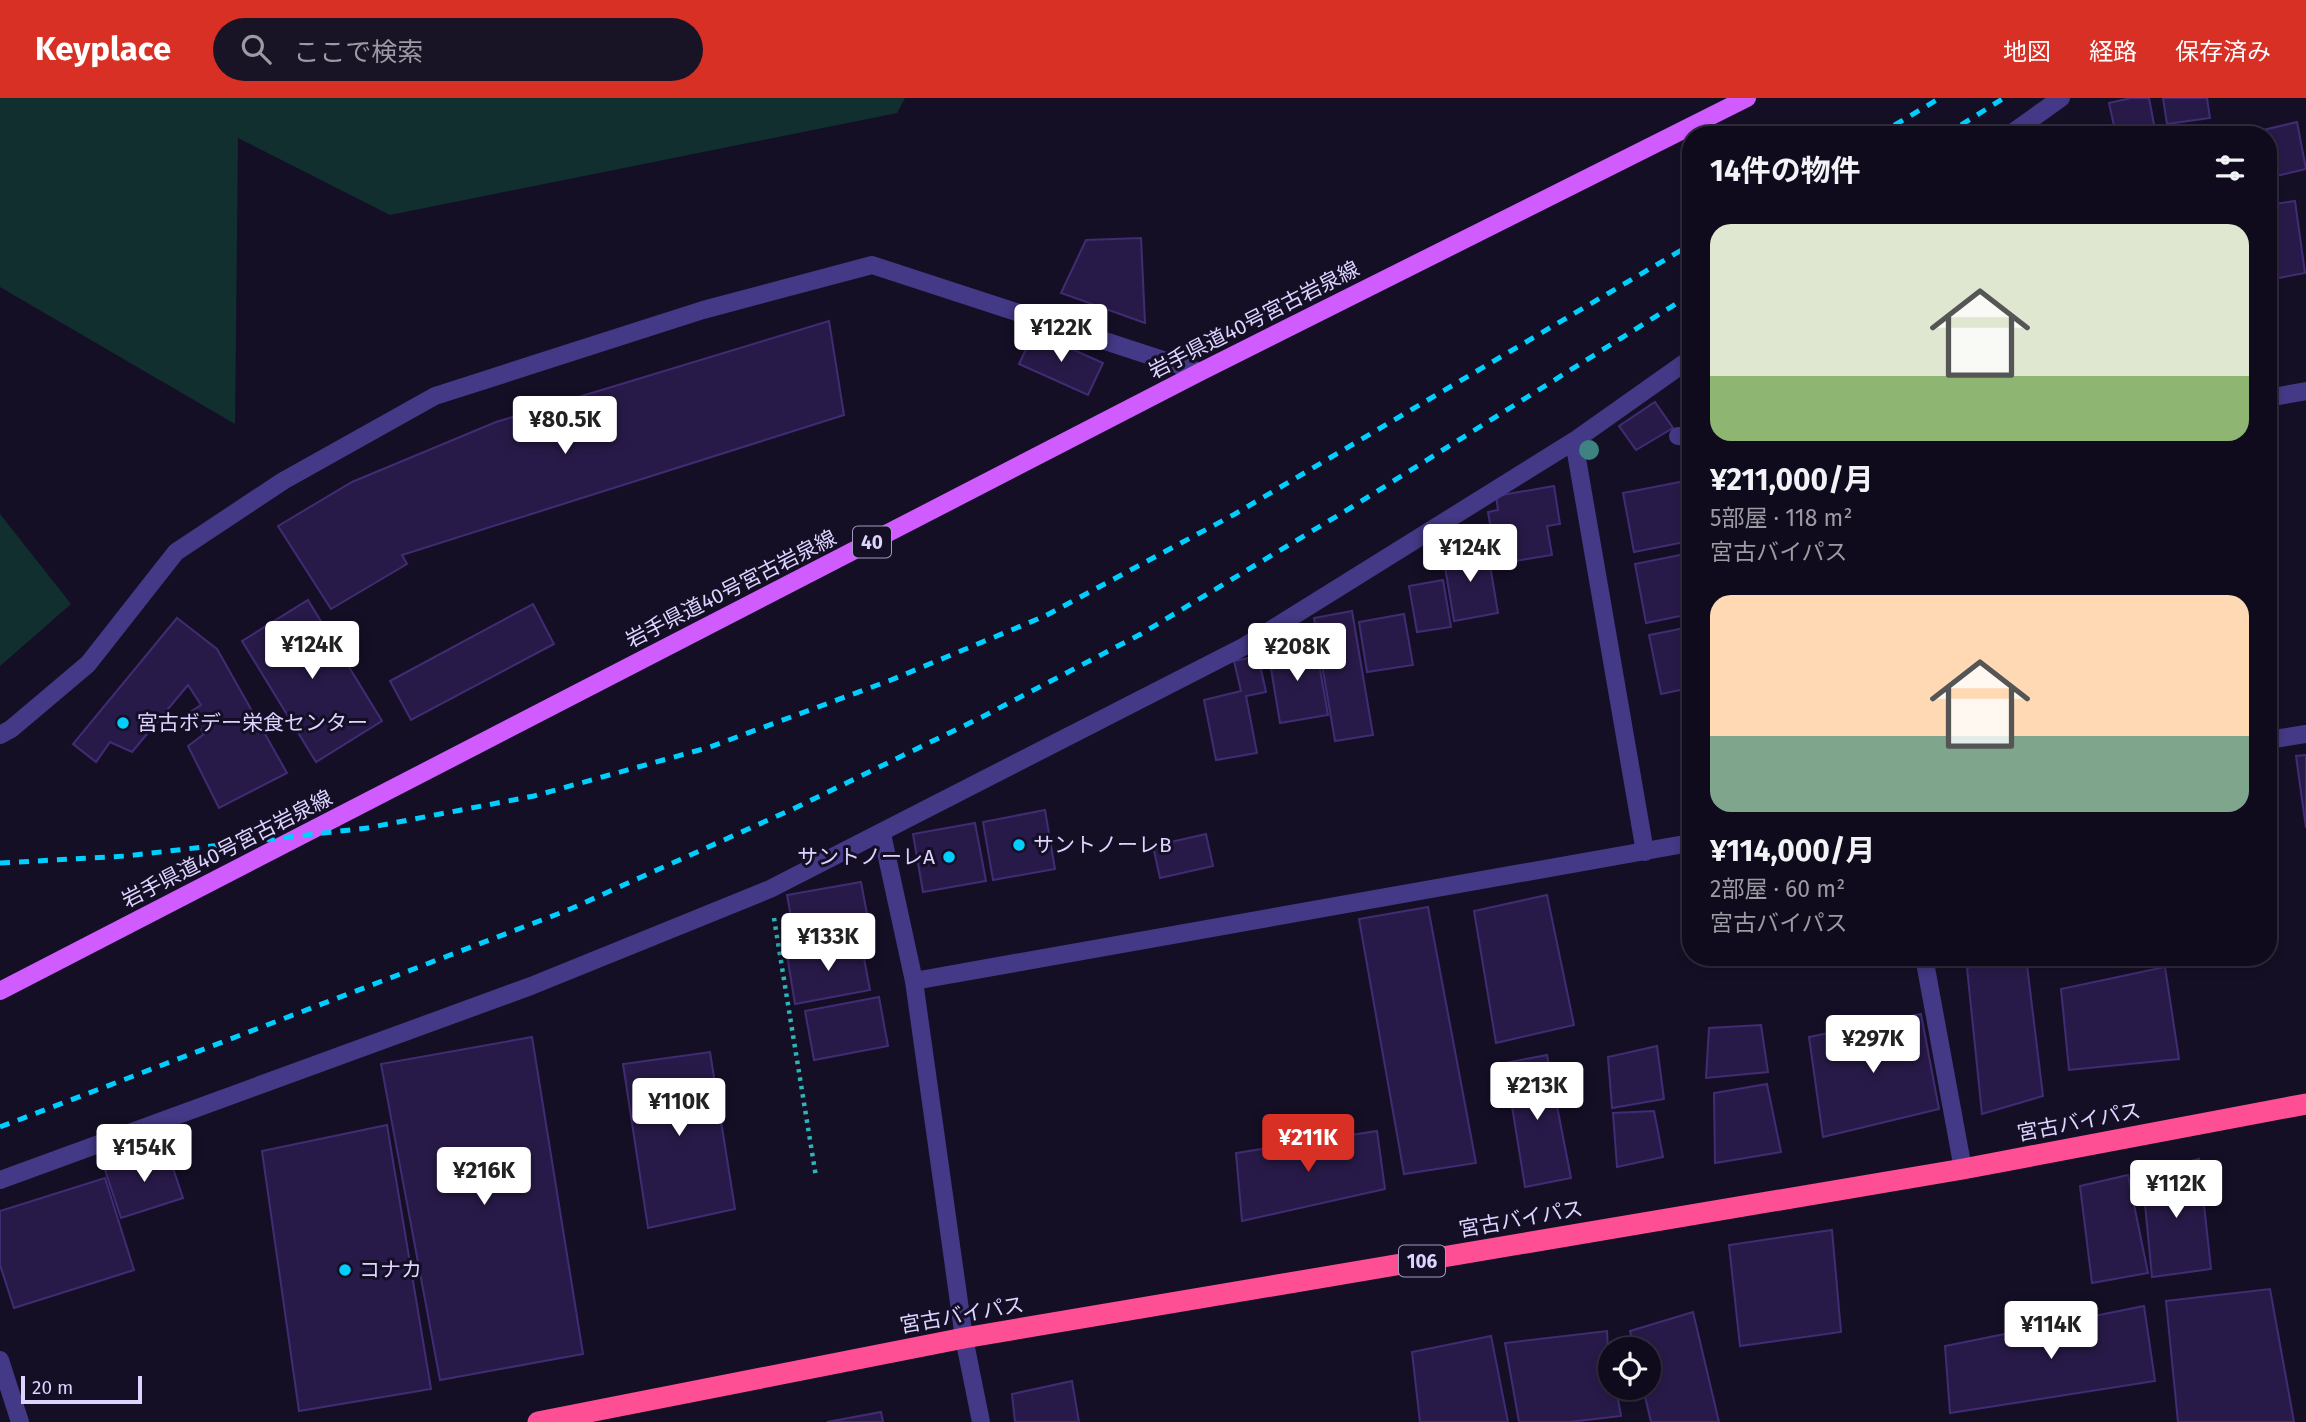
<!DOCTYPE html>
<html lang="ja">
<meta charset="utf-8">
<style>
body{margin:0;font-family:"Fira Sans","Noto Sans JP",sans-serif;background:#191425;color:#f1f3f6;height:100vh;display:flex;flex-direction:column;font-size:26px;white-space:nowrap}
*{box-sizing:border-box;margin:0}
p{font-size:23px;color:#9c9ba3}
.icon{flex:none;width:38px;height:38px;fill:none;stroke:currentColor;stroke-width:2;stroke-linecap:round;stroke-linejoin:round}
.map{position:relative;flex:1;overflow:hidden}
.panel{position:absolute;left:1682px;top:28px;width:595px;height:840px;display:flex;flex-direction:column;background:#100b1c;border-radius:28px;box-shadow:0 4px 10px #0003,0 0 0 2px #302b3b}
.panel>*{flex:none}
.controls{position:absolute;left:1598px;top:1239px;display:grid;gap:14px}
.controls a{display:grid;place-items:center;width:63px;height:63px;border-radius:50%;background:#100b1c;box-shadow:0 4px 10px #0003,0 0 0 2px #302b3b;font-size:35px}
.scale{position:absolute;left:21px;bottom:18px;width:121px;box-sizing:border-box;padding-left:7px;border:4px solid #ddd4ff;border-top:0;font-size:19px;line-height:24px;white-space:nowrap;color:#ddd4ff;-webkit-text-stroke:5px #150f26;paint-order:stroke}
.price{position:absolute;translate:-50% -60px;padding:0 16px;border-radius:7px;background:#fff;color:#222;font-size:23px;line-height:46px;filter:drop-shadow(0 2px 4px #0008)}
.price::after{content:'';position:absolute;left:50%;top:42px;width:21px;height:16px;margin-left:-10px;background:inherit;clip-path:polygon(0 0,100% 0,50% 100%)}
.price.active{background:#d93025;color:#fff}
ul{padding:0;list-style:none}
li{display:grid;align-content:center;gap:14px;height:371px;padding:0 28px}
li span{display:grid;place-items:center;height:217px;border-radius:21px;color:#555}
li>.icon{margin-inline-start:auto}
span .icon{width:126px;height:126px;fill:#fffc;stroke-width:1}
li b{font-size:30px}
h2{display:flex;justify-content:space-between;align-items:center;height:84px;padding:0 28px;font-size:30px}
header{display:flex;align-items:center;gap:42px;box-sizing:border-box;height:98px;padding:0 35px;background:#d93025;color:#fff}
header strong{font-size:33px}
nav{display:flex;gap:38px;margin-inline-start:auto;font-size:24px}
.search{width:490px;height:63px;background:#191425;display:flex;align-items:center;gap:18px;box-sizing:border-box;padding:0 24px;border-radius:38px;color:#9c9ba3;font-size:26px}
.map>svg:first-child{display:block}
</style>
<header>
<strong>Keyplace</strong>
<div class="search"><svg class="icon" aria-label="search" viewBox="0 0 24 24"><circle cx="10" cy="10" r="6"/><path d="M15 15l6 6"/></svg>ここで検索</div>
<nav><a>地図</a><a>経路</a><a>保存済み</a></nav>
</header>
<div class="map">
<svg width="2306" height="1324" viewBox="0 0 2306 1324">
<rect width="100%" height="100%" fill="#150f26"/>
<g fill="#122f30">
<polygon points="0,0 905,0 897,15 390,117 238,40 235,326 0,189"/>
<polygon points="0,416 71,506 0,568"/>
</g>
<g fill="#281a48" stroke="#412c74" stroke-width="2">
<polygon points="2131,0 2149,0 2156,37 2116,37 2109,5"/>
<polygon points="2163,0 2207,0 2210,20 2167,26"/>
<polygon points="2297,24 2306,71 2268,80 2268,37 2242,37"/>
<polygon points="2104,29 2105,37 2064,37 2064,36"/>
<polygon points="2295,103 2305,175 2268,182 2268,107"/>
<polygon points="1141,140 1145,225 1061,195 1086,142"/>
<polygon points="829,223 844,317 402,457 407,466 331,511 278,428 352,384 496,324"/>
<polygon points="1034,234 1103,265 1088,297 1019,266"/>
<polygon points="1655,304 1673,330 1636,352 1619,328"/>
<polygon points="1690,382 1690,443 1634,454 1623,395"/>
<polygon points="1554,388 1560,426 1547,428 1552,457 1497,466 1488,414 1498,412 1496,398"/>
<polygon points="1487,449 1498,515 1454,523 1443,457"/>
<polygon points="1690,455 1690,516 1646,525 1635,466"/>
<polygon points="1443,482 1451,529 1417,534 1409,488"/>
<polygon points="308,502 382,623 316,664 242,543"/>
<polygon points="533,506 554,546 411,622 390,583"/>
<polygon points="1352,513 1373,637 1335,643 1314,520"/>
<polygon points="1404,516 1413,567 1367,574 1359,524"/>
<polygon points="177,520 217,551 287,675 219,710 188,648 204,636 190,614 201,607 188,587 132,654 110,644 96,664 73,646"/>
<polygon points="1690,529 1690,590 1661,596 1649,537"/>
<polygon points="1288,543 1289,553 1316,549 1328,617 1280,625 1267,546"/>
<polygon points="1258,558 1266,594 1246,598 1257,655 1216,662 1204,602 1241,593 1234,563"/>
<polygon points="2306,657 2306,730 2296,658"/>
<polygon points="1045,712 1055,771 993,782 983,724"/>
<polygon points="975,725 986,783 923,794 913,736"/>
<polygon points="1206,736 1213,768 1160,780 1153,748"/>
<polygon points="861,784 870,832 796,846 787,797"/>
<polygon points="1547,797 1574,927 1496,945 1474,813"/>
<polygon points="1428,809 1476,1065 1404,1076 1359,821"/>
<polygon points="861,844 870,892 795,906 787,857"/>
<polygon points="2013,859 2026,859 2043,998 1982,1016 1967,870"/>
<polygon points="2165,869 2179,961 2069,972 2061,891"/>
<polygon points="879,899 888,948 814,962 805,913"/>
<polygon points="1921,916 1939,1011 1823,1039 1809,939"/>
<polygon points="1761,927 1768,974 1706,980 1709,930"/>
<polygon points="532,939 583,1256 440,1282 381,966"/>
<polygon points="1657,948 1664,1001 1612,1010 1608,959"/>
<polygon points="710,954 735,1111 648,1130 623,966"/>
<polygon points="1547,957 1571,1080 1525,1089 1505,965"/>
<polygon points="1767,986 1781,1054 1715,1065 1714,995"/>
<polygon points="1654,1013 1663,1059 1617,1069 1613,1015"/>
<polygon points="387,1027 431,1291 299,1313 262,1053"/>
<polygon points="1377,1033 1385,1091 1242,1123 1236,1055"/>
<polygon points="167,1052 183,1100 121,1120 105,1072"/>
<polygon points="2199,1061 2211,1171 2152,1179 2142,1075"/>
<polygon points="2128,1077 2148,1175 2092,1185 2080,1088"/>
<polygon points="105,1080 134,1172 14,1210 0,1167 0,1113"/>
<polygon points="1832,1132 1841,1234 1740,1248 1729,1147"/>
<polygon points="2270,1191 2294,1324 2178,1324 2166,1203"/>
<polygon points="2144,1208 2155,1283 1950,1315 1945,1248"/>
<polygon points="1693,1214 1719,1324 1651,1324 1643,1290 1648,1290 1648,1251 1634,1251 1630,1233"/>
<polygon points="1607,1233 1610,1290 1616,1290 1621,1318 1570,1324 1519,1324 1505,1245"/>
<polygon points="1491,1238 1508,1324 1420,1324 1412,1254"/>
<polygon points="1072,1283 1079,1324 1015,1324 1012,1296"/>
<polygon points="881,1314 883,1324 827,1324"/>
</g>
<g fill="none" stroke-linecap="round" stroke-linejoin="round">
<polyline stroke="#2db6ba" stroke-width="4.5" stroke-dasharray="3.5 5" stroke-linecap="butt" points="774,820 816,1079"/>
<polyline stroke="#433986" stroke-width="18" points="1678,338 1690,339"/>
<g stroke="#433986" stroke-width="18">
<polyline points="2009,37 2061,0"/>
<polyline points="2268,300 2306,293"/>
<polyline points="1574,343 1645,754"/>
<polyline points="0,637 11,631 88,566 176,454 283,383 435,298 703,212 872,167 1200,274"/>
<polyline points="2268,642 2306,636"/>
<polyline points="882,736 914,883 964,1240 981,1324"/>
<polyline points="1924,859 1963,1071"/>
<polyline points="914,883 1690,745"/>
<polyline points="0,1082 531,888 770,791 1245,548 1574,343 1690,261"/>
<polyline points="0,1262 20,1324"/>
</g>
<polyline stroke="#d05bff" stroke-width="18" points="0,893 1200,274 1747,0"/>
<polyline stroke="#ff4f94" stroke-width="21" points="538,1324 964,1240 1963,1071 2306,1006"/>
<g stroke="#00cfff" stroke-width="5" stroke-dasharray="10 9" stroke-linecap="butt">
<polyline points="1878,37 1940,0"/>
<polyline points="1945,37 2004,0"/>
<polyline points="0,765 126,758 367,730 534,698 710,649 891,582 1045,518 1235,416 1690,147"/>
<polyline points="0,1029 568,812 795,710 982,619 1141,536 1352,409 1690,197"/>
</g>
</g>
<circle fill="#3d8382" cx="1589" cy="352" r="10"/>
<g fill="#00cfff" stroke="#150f26" stroke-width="2.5">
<circle cx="123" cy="625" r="7"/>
<circle cx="1019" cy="747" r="7"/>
<circle cx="949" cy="759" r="7"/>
<circle cx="345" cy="1172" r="7"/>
</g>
<g text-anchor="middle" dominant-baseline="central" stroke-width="6" stroke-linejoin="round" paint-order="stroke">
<g fill="#150f26" stroke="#a199be" stroke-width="2">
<rect x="853" y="428.5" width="38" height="31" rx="5"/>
<rect x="1399" y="1147.5" width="46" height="31" rx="5"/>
</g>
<g font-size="19" font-weight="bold" fill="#ddd4ff">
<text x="872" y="444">40</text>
<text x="1422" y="1163">106</text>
</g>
<g font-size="21" fill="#ddd4ff" stroke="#150f26">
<text transform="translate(1254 222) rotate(-27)">岩手県道40号宮古岩泉線</text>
<text transform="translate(731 491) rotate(-27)">岩手県道40号宮古岩泉線</text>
<text transform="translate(227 751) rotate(-27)">岩手県道40号宮古岩泉線</text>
<text transform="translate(2079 1024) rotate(-11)">宮古バイパス</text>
<text transform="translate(1521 1121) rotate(-10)">宮古バイパス</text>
<text transform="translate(962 1217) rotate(-10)">宮古バイパス</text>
</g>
<g font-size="21" fill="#ddd4ff" stroke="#150f26" text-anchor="start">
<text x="137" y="625">宮古ボデー栄食センター</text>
<text x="1033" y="747">サントノーレB</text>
<text x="935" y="759" text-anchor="end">サントノーレA</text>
<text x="359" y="1172">コナカ</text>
</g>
</g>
</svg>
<div class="controls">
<a><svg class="icon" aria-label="locate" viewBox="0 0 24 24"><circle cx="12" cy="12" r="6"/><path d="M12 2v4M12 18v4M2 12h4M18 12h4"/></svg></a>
</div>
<div class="scale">20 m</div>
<b class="price" style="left:1061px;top:266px">¥122K</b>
<b class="price" style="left:565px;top:358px">¥80.5K</b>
<b class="price" style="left:1470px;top:486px">¥124K</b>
<b class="price" style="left:312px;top:583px">¥124K</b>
<b class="price" style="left:1297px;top:585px">¥208K</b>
<b class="price" style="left:828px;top:875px">¥133K</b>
<b class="price" style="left:1873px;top:977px">¥297K</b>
<b class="price" style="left:1537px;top:1024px">¥213K</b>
<b class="price" style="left:679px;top:1040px">¥110K</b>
<b class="price active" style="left:1308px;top:1076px">¥211K</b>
<b class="price" style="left:144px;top:1086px">¥154K</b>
<b class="price" style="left:484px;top:1109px">¥216K</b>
<b class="price" style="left:2176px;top:1122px">¥112K</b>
<b class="price" style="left:2051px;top:1263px">¥114K</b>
<section class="panel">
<h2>14件の物件<svg class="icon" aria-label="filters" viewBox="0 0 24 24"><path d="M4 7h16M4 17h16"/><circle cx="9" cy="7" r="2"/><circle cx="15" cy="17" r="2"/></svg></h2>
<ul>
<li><span style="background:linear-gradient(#dfe7d0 70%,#8fb573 0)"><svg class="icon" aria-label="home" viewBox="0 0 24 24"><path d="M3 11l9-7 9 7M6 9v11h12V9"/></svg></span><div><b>¥211,000/月</b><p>5部屋 · 118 m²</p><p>宮古バイパス</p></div></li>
<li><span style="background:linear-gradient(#ffd9b3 65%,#7fa58c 0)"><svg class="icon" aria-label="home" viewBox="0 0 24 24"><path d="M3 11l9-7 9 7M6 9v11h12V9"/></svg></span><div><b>¥114,000/月</b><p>2部屋 · 60 m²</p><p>宮古バイパス</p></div></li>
</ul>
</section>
</div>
